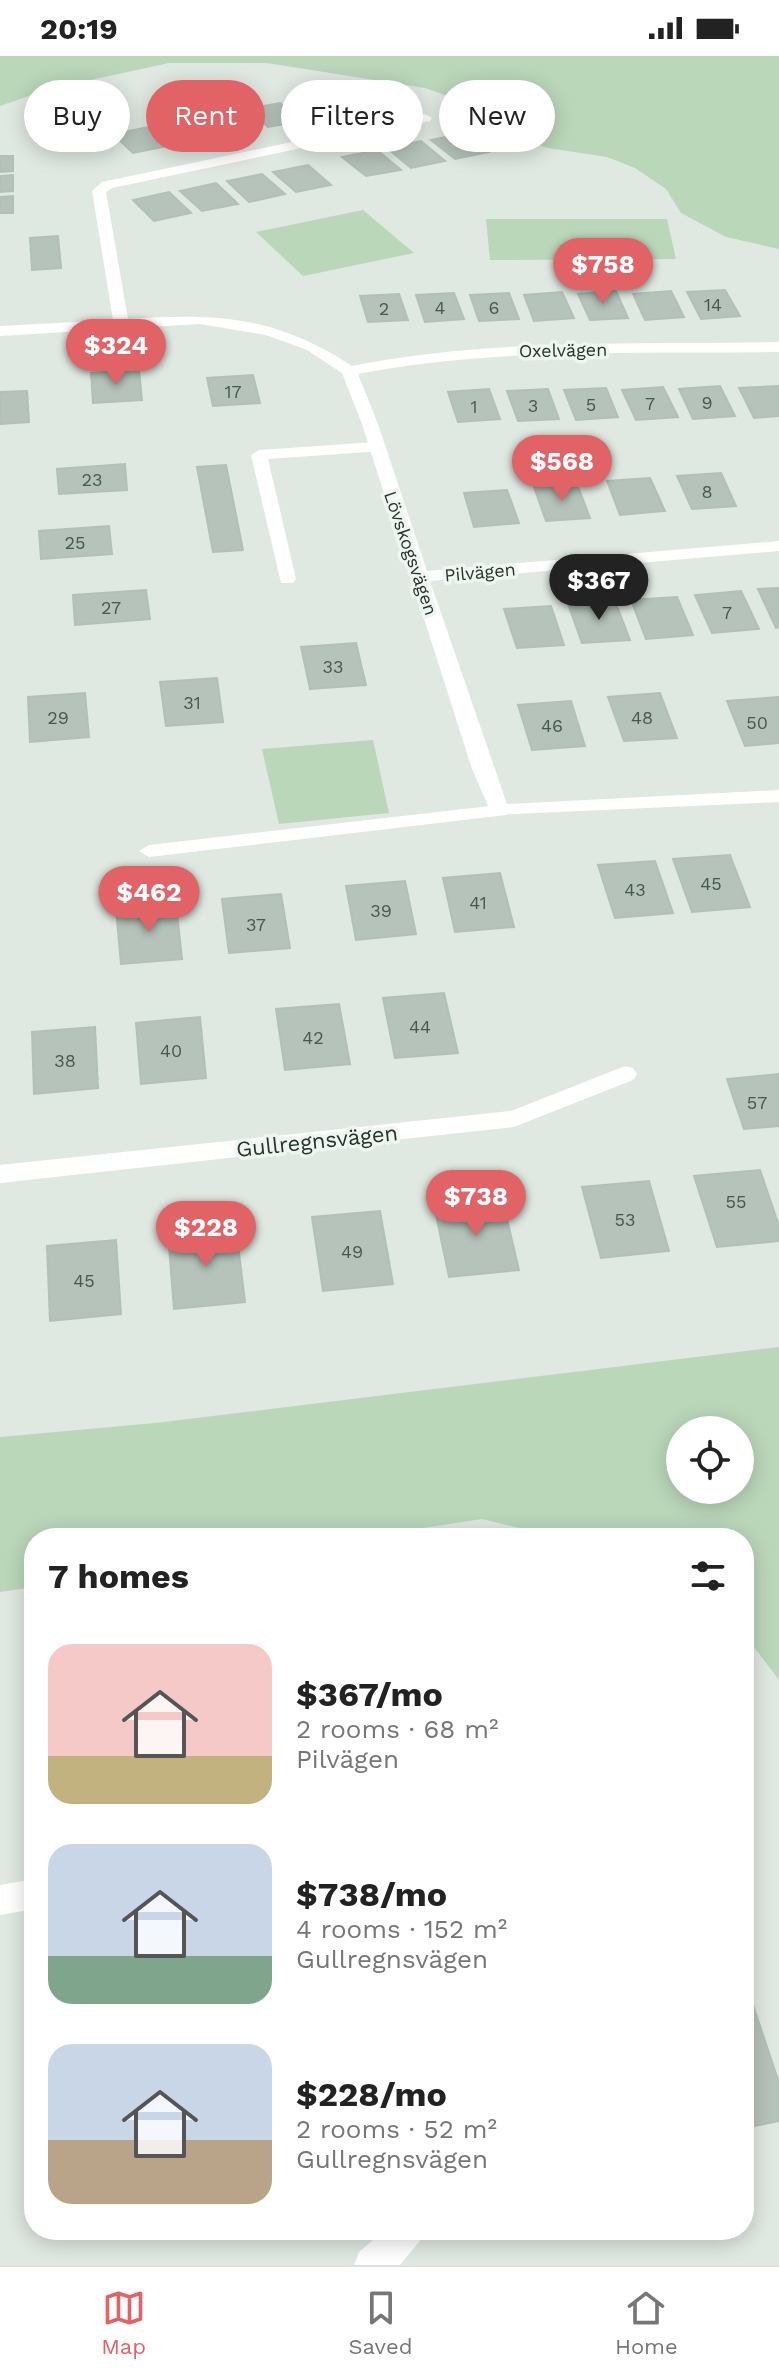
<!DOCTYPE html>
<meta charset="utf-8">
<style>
body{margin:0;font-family:"Work Sans",sans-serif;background:#f2f2f2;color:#222;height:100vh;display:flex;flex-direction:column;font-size:30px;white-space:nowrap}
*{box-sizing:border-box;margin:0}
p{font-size:26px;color:#767676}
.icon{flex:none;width:44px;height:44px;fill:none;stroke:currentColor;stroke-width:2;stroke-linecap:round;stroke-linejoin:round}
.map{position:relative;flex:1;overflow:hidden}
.side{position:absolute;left:24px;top:1472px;width:730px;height:712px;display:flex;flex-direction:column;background:#fff;border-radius:32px;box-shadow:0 4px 20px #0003}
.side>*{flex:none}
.top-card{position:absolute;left:24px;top:24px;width:732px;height:72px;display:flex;gap:16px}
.buttons{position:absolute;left:666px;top:1360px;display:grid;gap:16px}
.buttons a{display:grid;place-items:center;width:88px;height:88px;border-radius:50%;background:#fff;box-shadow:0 4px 20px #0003;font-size:40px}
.price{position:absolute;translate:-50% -68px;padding:0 18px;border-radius:28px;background:#e26366;color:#fff;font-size:26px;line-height:52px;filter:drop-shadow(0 2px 4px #0008)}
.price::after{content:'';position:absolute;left:50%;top:48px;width:24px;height:18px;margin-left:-12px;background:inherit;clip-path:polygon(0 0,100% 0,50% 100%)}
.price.selected{background:#222;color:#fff}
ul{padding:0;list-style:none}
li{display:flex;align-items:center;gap:24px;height:200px;padding:0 24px}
li span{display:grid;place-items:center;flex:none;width:224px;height:160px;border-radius:24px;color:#555}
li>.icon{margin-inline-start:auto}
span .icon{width:96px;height:96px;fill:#fffc;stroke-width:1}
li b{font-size:34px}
h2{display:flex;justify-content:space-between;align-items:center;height:96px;padding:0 24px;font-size:34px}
.chip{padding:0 28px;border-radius:36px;background:#fff;box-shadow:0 4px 20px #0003;font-size:28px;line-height:72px}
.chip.selected{background:#e26366;color:#fff}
.status{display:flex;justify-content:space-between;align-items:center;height:56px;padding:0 40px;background:#fff;direction:ltr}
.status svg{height:22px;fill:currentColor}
.menu{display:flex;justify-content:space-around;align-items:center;height:112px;border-top:2px solid #e0e0e0;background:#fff;font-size:22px;color:#767676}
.menu a{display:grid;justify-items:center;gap:4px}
.menu .selected{color:#e26366}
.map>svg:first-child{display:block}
</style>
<div class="status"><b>20:19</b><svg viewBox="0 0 49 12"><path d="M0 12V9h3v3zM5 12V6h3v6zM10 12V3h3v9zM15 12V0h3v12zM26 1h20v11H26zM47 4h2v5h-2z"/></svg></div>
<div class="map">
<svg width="779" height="2209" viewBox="0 0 779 2209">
<rect width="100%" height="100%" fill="#dfe8e1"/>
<g fill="#bad7ba" fill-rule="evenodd">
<polygon points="0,0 779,0 779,193 726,181 681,157 666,133 635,112 607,101 548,92 520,83 499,64 471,48 425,32 267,7 169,7 49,33 0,50"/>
<polygon points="363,154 414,197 303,220 256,176"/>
<polygon points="486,163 667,163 676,203 490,204"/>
<polygon points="373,684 389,757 279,768 262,693"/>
<path d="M779,1291V1624L744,1578V1482H562L482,1463L358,1482H34V1531L0,1536V1381L155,1367ZM680,1374H740V1434H680Z"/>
</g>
<g fill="#b5c3ba" stroke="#b2c1b7" stroke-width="2">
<polygon points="323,39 346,57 312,63 290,45"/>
<polygon points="280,47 302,65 268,71 247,53"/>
<polygon points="237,55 258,73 224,80 203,61"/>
<polygon points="192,63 213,82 178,88 158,70"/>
<polygon points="148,71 168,90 133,97 113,78"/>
<polygon points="464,77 489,96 455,103 431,84"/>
<polygon points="421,85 445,105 411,112 387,92"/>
<polygon points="377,94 401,114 366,120 342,101"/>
<polygon points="0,100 13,100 13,115 0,116"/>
<polygon points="308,109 331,129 296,136 273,116"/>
<polygon points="262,118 285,138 249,146 227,125"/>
<polygon points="13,119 13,135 0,136 0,120"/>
<polygon points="216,127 238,148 202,155 180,135"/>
<polygon points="169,136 191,157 154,165 133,144"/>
<polygon points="13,140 13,157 0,157 0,141"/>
<polygon points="58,180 61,212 32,214 30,182"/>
<polygon points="725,234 740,260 701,263 687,236"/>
<polygon points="616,235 628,262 590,264 578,238"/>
<polygon points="671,235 684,261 645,264 633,238"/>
<polygon points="562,236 574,262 534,265 524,239"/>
<polygon points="454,237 464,263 425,266 416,239"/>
<polygon points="509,237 519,263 479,265 470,239"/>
<polygon points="399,238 408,264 368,266 360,240"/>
<polygon points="139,314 142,344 93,347 91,317"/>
<polygon points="253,319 260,347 213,350 207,322"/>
<polygon points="720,330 735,360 693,363 679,333"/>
<polygon points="779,330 779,360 754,362 739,332"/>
<polygon points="663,331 678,361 636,364 622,334"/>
<polygon points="606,332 618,361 576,364 564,334"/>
<polygon points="489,333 500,363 458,366 448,336"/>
<polygon points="548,333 559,363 518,365 507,335"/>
<polygon points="27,335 29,366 0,368 0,336"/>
<polygon points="125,408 127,434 59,438 57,413"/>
<polygon points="226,409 243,494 213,496 197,411"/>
<polygon points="721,417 736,450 692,453 677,420"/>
<polygon points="650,422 665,455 620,459 607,425"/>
<polygon points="577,428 590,462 546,465 534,431"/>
<polygon points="507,434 519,467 474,471 464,437"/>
<polygon points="109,470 112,498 41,503 39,475"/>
<polygon points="779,532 779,571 776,572 758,533"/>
<polygon points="146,534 150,563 75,569 73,539"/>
<polygon points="741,535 759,573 712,577 695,539"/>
<polygon points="677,541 693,579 646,583 631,544"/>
<polygon points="615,545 630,584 582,587 568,548"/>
<polygon points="551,550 564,589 517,592 504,553"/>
<polygon points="356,587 366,629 310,633 301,591"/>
<polygon points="217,622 223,666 166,670 160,626"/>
<polygon points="85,637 89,681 30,686 28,641"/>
<polygon points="660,637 677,682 624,685 608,641"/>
<polygon points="779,641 779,687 745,690 727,645"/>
<polygon points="571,645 585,690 532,694 518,649"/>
<polygon points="730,799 750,851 692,856 673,803"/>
<polygon points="655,805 673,857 615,862 598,809"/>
<polygon points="500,817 514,871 455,876 443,822"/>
<polygon points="405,825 416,878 356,884 346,830"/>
<polygon points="281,838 290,892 229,897 222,843"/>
<polygon points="176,848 182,903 121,908 116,853"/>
<polygon points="444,937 458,997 395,1002 383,942"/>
<polygon points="339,948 350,1008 285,1014 276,953"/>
<polygon points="200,961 206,1022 141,1028 136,967"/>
<polygon points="95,971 98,1032 34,1038 32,976"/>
<polygon points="779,1018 779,1070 744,1073 727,1023"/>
<polygon points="760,1114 779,1170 779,1185 717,1191 694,1120"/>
<polygon points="649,1125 669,1195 601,1202 582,1131"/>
<polygon points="502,1142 519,1214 449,1221 434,1149"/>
<polygon points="380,1155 393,1228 323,1235 312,1161"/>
<polygon points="236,1172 245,1246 174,1253 168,1178"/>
<polygon points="116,1184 121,1258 50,1265 47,1190"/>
<polygon points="744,1922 779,2027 779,2065 744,2072"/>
</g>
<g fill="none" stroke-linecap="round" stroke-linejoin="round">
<g fill="#fff" fill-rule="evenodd">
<polygon points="376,386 384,391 382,395 268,403 296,523 293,527 281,527 251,399 259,394"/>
<polygon points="499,749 506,751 509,755 506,759 149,801 139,795 149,789"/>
</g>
<g fill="#fff" fill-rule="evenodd">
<path d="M425,58L432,62L430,65L112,132L106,136L128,263C217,257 275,260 352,310C492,282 637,289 779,286V296C639,298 496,291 358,318L378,368L427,515L779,485V495L430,525L507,748L779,734V746L492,759L472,713L362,368L342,317L307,294L266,279L199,268L0,280V270L113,264L92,135L102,126Z"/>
<polygon points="625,1010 633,1012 637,1018 633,1024 514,1071 0,1127 0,1109 511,1055"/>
<polygon points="34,1823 34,1853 0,1859 0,1829"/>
<polygon points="385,2174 425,2174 419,2186 400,2209 354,2209 359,2196"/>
</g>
</g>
<g text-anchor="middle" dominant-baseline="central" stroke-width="7" stroke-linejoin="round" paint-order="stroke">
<g font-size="18" fill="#47594f">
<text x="713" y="248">14</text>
<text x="440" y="251">4</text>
<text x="494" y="251">6</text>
<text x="384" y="252">2</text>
<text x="233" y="335">17</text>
<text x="707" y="346">9</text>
<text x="650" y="347">7</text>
<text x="591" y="348">5</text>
<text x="533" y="349">3</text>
<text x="474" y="350">1</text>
<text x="92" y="423">23</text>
<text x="707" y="435">8</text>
<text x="75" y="486">25</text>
<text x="111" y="551">27</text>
<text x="727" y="556">7</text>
<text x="333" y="610">33</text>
<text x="192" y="646">31</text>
<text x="58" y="661">29</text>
<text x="642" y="661">48</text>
<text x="757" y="666">50</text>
<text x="552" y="669">46</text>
<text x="711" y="827">45</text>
<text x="635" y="833">43</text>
<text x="478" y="846">41</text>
<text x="381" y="854">39</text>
<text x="256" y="868">37</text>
<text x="420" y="970">44</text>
<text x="313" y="981">42</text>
<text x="171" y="994">40</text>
<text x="65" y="1004">38</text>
<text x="757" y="1046">57</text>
<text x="736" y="1145">55</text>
<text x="625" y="1163">53</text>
<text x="352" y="1195">49</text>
<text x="84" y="1224">45</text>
</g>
<g font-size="18" fill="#22362b" stroke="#eff5f0">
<text transform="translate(563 294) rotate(-1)">Oxelvägen</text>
<text transform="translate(411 497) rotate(71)">Lövskogsvägen</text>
<text transform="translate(480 516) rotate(-5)">Pilvägen</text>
</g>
<g font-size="22" fill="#22362b" stroke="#eff5f0">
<text transform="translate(317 1085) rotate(-6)">Gullregnsvägen</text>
</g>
</g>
</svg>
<div class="buttons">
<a><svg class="icon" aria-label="locate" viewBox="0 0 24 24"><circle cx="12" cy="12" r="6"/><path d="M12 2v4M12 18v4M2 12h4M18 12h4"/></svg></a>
</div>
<b class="price" style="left:603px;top:250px">$758</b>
<b class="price" style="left:116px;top:331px">$324</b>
<b class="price" style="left:562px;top:447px">$568</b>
<b class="price selected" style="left:599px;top:566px">$367</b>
<b class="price" style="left:149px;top:878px">$462</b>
<b class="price" style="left:476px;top:1182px">$738</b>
<b class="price" style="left:206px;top:1213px">$228</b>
<div class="top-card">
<a class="chip">Buy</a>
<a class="chip selected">Rent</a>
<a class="chip">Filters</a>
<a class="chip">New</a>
</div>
<section class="side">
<h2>7 homes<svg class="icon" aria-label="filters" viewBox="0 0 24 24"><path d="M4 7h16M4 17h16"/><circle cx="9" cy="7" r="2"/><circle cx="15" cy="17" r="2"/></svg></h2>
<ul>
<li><span style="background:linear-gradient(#f6c9c9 70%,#c2b280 0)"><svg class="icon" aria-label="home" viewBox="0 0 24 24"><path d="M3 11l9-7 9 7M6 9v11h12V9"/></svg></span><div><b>$367/mo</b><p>2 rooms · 68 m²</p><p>Pilvägen</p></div></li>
<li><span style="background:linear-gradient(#c9d6e8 70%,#7fa58c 0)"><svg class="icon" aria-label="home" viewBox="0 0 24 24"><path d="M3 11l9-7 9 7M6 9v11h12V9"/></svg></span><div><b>$738/mo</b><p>4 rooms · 152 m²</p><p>Gullregnsvägen</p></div></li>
<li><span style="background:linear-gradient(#c9d6e8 60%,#b9a48a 0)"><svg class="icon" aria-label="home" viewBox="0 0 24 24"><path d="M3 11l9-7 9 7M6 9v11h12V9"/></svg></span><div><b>$228/mo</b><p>2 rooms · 52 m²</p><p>Gullregnsvägen</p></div></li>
</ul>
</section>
</div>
<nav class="menu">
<a class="selected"><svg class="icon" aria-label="map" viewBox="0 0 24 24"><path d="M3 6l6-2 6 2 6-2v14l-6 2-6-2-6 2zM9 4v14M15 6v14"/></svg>Map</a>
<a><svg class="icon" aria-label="saved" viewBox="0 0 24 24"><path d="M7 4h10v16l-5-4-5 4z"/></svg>Saved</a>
<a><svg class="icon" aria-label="home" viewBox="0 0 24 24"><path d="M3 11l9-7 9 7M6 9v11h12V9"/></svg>Home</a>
</nav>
